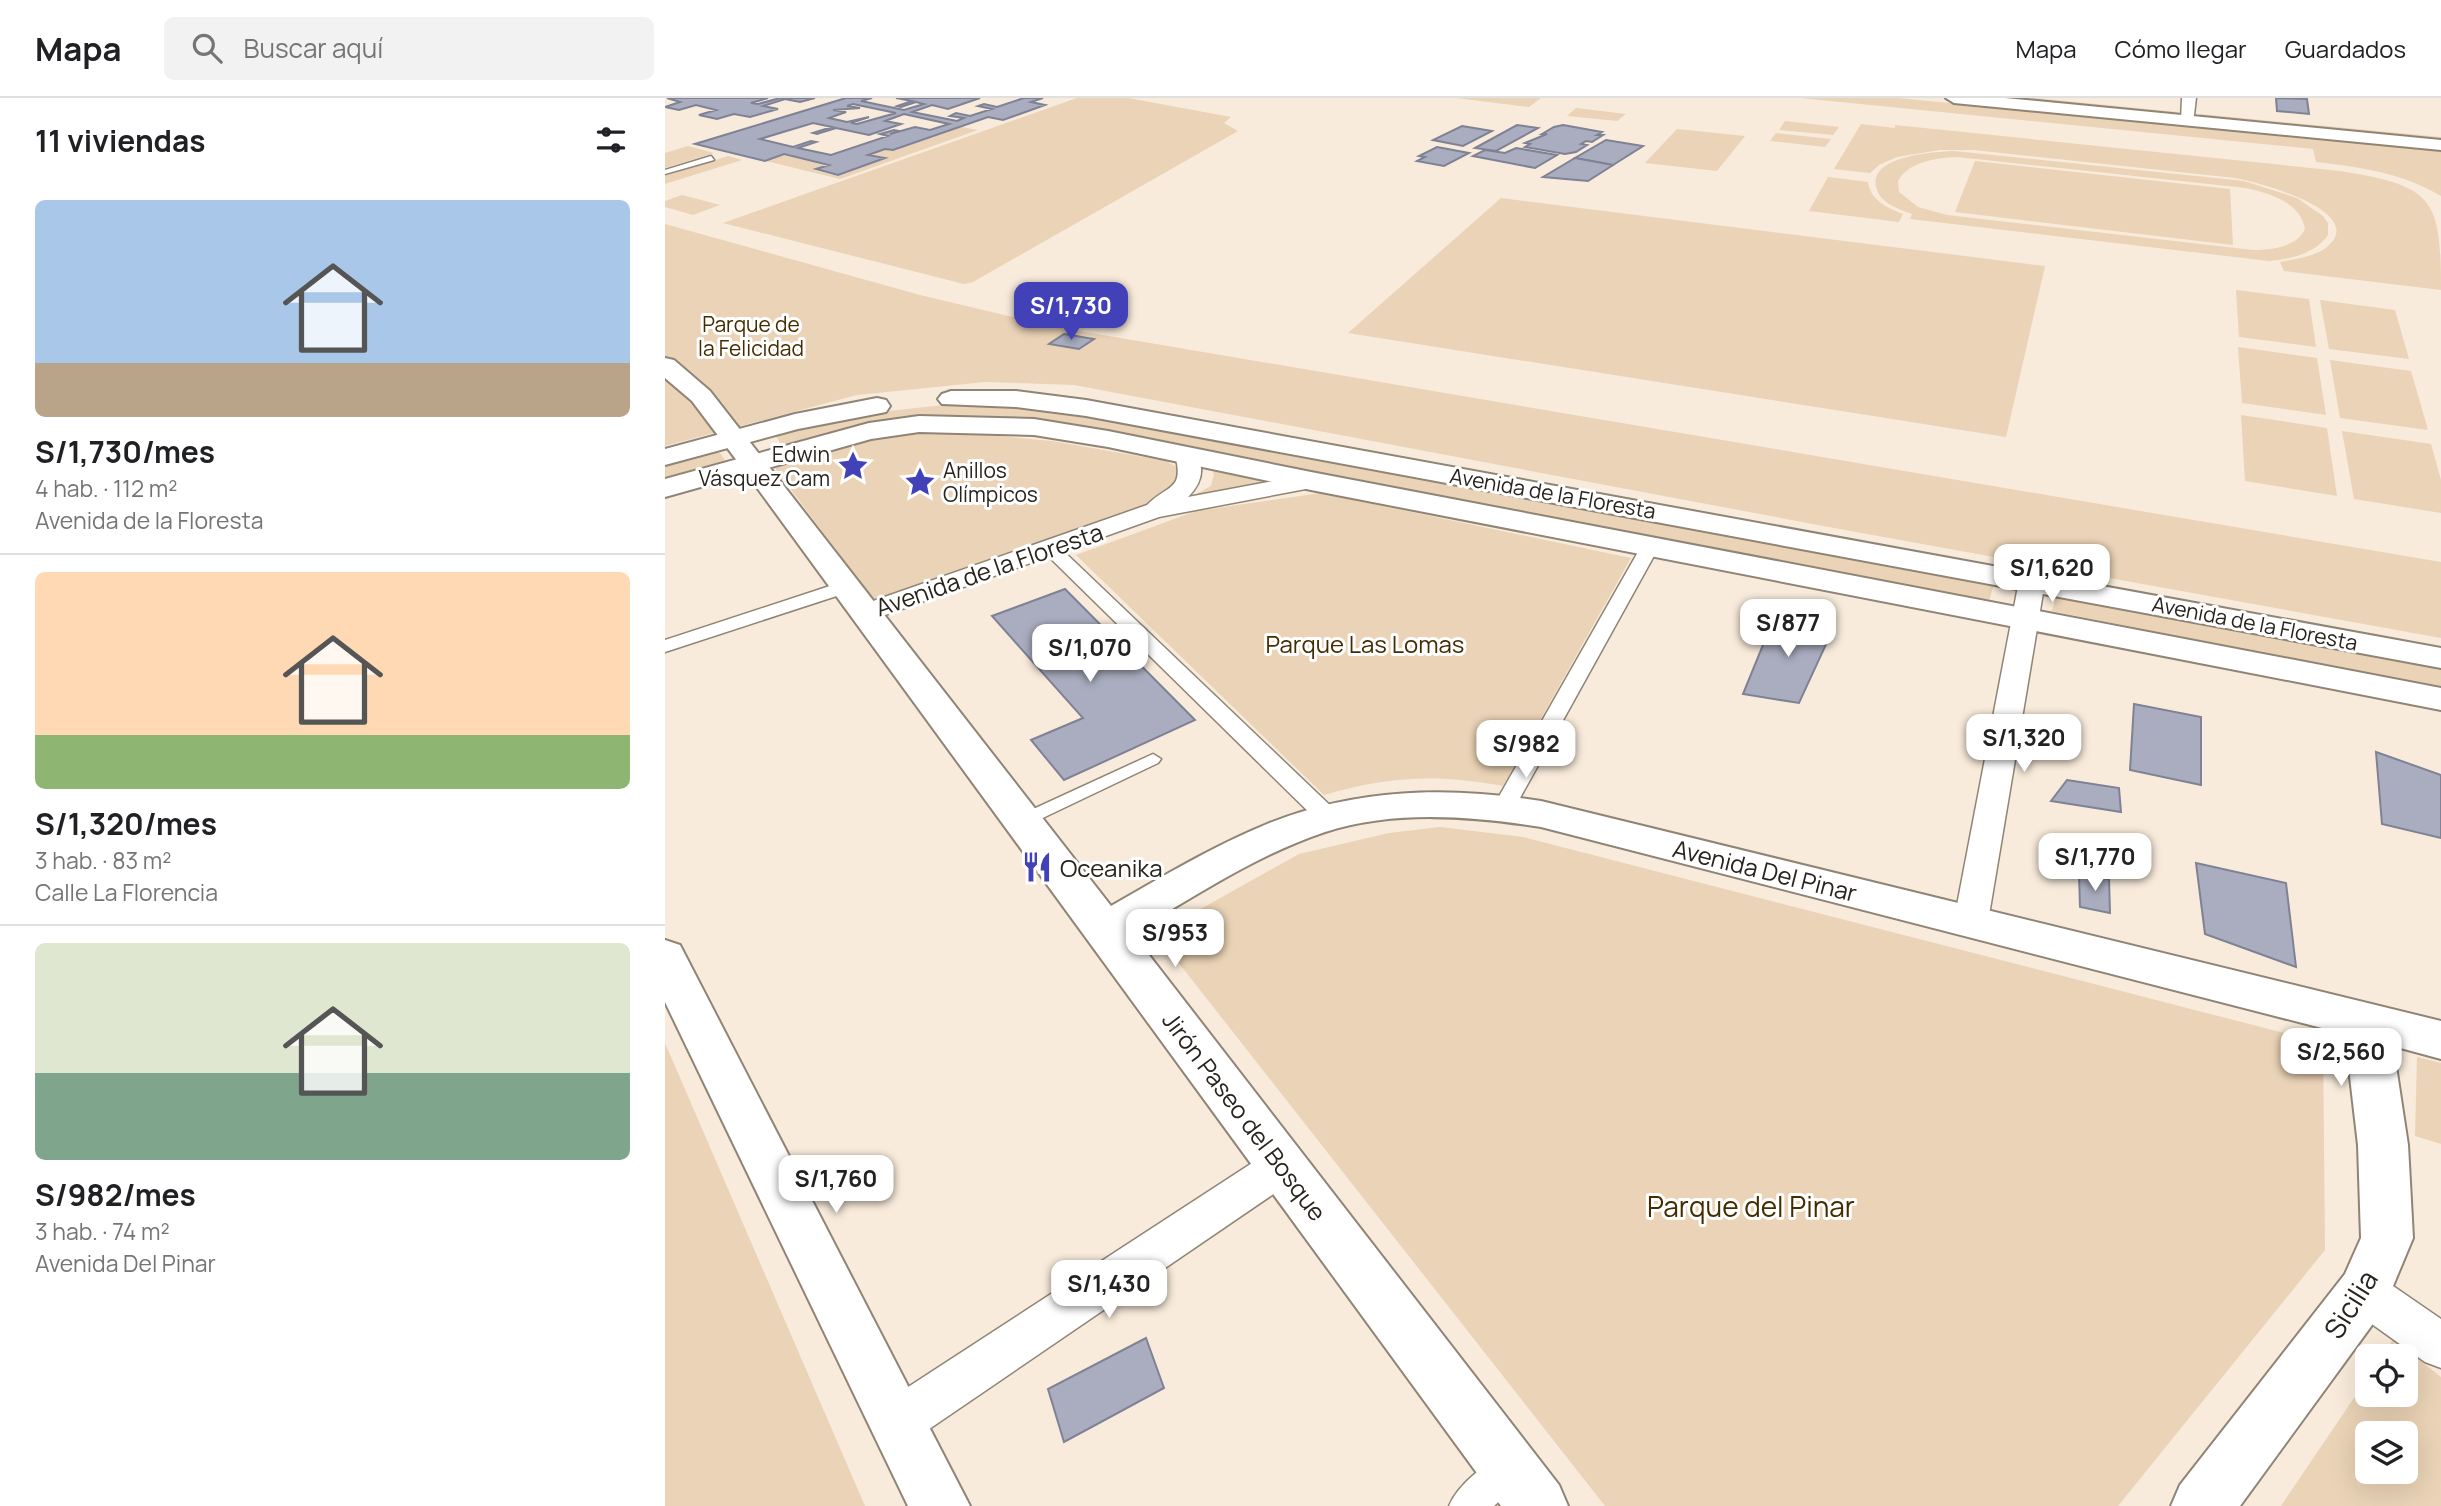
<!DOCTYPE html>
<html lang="es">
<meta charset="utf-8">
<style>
body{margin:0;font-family:Manrope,sans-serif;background:#f2f2f2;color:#202124;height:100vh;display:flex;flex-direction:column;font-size:26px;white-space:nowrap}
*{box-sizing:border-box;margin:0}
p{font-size:23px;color:#757577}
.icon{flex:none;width:38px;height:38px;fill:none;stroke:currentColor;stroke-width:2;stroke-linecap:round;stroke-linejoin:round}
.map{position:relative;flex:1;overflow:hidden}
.sheet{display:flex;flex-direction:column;background:#fff;width:665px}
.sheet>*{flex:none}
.fabs{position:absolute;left:1690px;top:1246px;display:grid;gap:14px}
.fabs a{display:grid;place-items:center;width:63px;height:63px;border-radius:10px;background:#fff;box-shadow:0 7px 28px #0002;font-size:35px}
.price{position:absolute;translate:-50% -60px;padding:0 16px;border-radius:14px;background:#fff;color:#222;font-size:23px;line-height:46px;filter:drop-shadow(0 2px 4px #0008)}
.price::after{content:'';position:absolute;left:50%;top:42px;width:21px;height:16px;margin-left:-10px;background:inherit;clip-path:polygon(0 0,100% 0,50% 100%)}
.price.on{background:#4241b7;color:#fff}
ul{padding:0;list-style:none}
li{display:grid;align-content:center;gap:14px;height:371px;padding:0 35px}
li+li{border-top:2px solid #e0e0e0}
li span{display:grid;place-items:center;height:217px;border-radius:10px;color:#555}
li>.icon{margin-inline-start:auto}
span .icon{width:126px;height:126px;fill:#fffc;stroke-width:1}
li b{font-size:30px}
h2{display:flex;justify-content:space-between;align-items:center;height:84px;padding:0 35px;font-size:30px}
header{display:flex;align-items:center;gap:42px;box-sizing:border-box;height:98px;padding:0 35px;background:#fff;border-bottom:2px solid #e0e0e0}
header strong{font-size:33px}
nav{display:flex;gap:38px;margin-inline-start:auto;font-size:24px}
.search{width:490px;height:63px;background:#f2f2f2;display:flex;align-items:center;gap:18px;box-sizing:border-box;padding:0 24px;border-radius:10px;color:#757577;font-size:26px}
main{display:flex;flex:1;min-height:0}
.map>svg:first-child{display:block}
</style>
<header>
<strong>Mapa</strong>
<div class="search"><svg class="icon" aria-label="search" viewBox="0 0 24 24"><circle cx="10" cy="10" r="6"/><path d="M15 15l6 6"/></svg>Buscar aquí</div>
<nav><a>Mapa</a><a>Cómo llegar</a><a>Guardados</a></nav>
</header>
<main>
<section class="sheet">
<h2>11 viviendas<svg class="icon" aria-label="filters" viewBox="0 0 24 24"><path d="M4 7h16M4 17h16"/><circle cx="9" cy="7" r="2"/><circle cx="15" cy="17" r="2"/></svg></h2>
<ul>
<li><span style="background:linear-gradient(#a9c7e8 75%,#b9a48a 0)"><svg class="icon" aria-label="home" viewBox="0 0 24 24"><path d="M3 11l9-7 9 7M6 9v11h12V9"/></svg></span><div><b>S/1,730/mes</b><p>4 hab. · 112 m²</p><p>Avenida de la Floresta</p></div></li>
<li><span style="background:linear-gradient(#ffd9b3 75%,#8fb573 0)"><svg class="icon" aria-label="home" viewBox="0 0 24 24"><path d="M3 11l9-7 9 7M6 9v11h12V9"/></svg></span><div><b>S/1,320/mes</b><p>3 hab. · 83 m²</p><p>Calle La Florencia</p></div></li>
<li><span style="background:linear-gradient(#dfe7d0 60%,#7fa58c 0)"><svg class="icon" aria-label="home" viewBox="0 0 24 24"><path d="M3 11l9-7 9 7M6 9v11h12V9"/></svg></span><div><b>S/982/mes</b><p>3 hab. · 74 m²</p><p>Avenida Del Pinar</p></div></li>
</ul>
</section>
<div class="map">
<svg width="1776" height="1408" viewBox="0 0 1776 1408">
<rect width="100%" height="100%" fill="#f8ebdb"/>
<g fill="#ead3b6" fill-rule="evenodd">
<polygon points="412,0 463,0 566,19 559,25 573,33 308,184 299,186 58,125"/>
<polygon points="791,0 876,0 864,9"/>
<path d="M1135,0H1233L1776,53V98C1738,75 1695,69 1651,64L1648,51Z"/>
<polygon points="1306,0 1370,0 1513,14 1513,20"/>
<polygon points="911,10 961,16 952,23 902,18"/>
<polygon points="1535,16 1776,39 1776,43 1535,20"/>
<polygon points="1120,23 1174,29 1168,37 1114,32"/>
<path d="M1196,26L1230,30V27L1675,73C1769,88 1776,100 1776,192L1619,173L1615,164C1630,161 1650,159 1662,149C1705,113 1589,83 1570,80L1309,52H1275L1232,59L1214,67L1205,75L1169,71Z"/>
<polygon points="297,29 313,32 175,81 101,63 118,57 161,67 149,72 173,78 222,60 206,56 220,51 227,53"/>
<polygon points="1012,31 1080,38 1052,73 980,65"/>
<polygon points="1111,35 1166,41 1160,49 1105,43"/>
<polygon points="23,48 49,55 0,70 0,55"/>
<path d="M1289,53L1579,83L1632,100L1658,118L1663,125V137C1650,156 1625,161 1604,163L1245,121L1247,116C1234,111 1217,106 1212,92C1200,58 1268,54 1289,53ZM1292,59L1581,90C1603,95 1636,104 1640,131C1632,149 1607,152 1588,152L1282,117L1253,109L1234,94L1233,83C1244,63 1272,60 1292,59Z"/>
<polygon points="63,58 77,62 0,86 0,78"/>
<polygon points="1310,63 1565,91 1568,147 1290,114"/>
<path d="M1163,79L1203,84C1205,102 1222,110 1238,116L1234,124L1144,113Z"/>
<polygon points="17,97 55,107 28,117 0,109 0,103"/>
<polygon points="836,100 1380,168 1341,339 683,235"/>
<polygon points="0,126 255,197 385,228 1776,464 1776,540 1180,432 409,287 320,284 192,297 0,348"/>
<polygon points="1571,192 1644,201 1651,249 1574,239"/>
<polygon points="1655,202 1730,212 1744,261 1664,251"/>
<polygon points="1573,249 1652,260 1661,317 1577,305"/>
<polygon points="1665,262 1746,273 1763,332 1675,320"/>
<path d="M287,306L374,308L1329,487L1323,506L435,333C409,328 382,322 355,320C278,313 200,329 125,346L115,345L111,338L118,333L215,314Z"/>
<polygon points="1576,317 1662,330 1672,398 1580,383"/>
<polygon points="1677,333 1766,346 1776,382 1776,415 1689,401"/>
<polygon points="241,336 312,336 387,343 501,363 513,370 516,377 505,394 487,407 209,503 107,366 177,346"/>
<polygon points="42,354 55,355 60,362 49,369 0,383 0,365"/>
<polygon points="545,368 616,383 516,404 546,388 549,376"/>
<path d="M656,395L966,460L838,688C772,676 724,678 659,697L411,457L531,413Z"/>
<polygon points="1391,499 1776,565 1776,591 1387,513"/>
<polygon points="775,729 858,739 1658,945 1660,1152 1453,1408 940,1408 491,836 634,756 724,735"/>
<polygon points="0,945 200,1408 0,1408"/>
<polygon points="1752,959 1776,965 1776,1046 1750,1038"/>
<path d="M1728,1241L1776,1279V1408H1616L1703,1279V1297H1741V1258H1717ZM1703,1335H1741V1374H1703Z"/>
</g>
<g fill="#a9adbf" stroke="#7f8294" stroke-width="2" fill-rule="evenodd">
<polygon points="103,0 86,5 93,6 115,0 150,0 135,4 120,1 98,8 113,11 85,19 69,16 52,21 34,17 51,12 31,7 14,12 0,9 15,4 2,0"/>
<path d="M181,0H207L196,3L239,12L259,6L251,4L236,9L232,8L247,3L231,0H315L283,11L267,7L247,14L292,23L299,20L285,18L291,15L305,18L327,11L313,8L319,6L332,9L359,0H378L366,4L380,7L338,22L323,19L228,52L220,51L203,57L220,60L173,77L151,71L164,67L119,56L100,63L30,46ZM188,6L231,15L192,26L186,25L204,19L182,24L164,20L181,14L168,12L195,10L182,8ZM239,16L284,26L265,32L250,29L225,36L234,33L229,32L215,36L223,38L166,57L133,50L151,44L146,43L128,49L95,41L148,25L167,29L148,35L152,36L171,30L204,37L236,26L220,23Z"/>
<polygon points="1611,0 1642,1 1644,16 1612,13"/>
<polygon points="852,27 873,30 831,53 810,50"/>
<polygon points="898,27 937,34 932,37 938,37 927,44 921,43 916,46 922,47 911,54 900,56 860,49 865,46 860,45 882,36 877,36 889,29"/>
<polygon points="797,28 827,33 798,48 768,42"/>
<polygon points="941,42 978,48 948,67 910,60"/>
<polygon points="772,49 804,55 779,68 752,63 760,59 754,58"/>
<polygon points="851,50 892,57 870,70 808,58 820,52 840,55"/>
<polygon points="910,60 948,67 923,83 878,79"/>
<polygon points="399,236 429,241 414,251 384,246"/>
<polygon points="400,491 530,622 399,682 366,642 418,620 327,518"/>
<polygon points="1111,515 1169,529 1134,605 1078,596"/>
<polygon points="1469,606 1536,619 1536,687 1465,672"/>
<polygon points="1711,654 1776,677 1776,740 1717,726"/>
<polygon points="1402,682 1454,690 1456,714 1386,703"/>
<polygon points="1531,765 1621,785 1631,869 1540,836"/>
<polygon points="1414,776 1444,781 1445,815 1415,809"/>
<polygon points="481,1240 499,1290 399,1344 383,1291"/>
</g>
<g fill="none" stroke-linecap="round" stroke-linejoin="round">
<g stroke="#8f8475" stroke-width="3">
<g id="service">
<polygon points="46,58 49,62 0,76 0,72"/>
<polygon points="488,656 496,661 493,665 363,727 351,727 349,723 351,719"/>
</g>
</g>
<g stroke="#8f8475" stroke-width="3">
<g id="pedestrian">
<polygon points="986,442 995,447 850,709 847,715 839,717 831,715 828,709 977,447"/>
<polygon points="385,445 391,446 672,714 676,720 672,726 664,728 656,726 379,454 376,450"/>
<polygon points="180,483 189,489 187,493 0,554 0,542"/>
<path d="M845,1353L857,1359L863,1371L857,1383L829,1408H784C793,1386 823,1363 845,1353Z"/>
</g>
</g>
<g stroke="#8f8475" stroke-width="3">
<g id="minor">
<polygon points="1517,0 1531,0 1528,25 1523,26 1516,22"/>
<path d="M521,350L529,352C541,369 537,385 523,399L646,376L654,378L658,383L654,388L646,390L494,419L209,521L200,523L191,521L187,515L191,509L482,407C501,387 520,393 510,357L513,352Z"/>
<polygon points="1367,475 1376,478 1380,483 1323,823 1318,832 1306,836 1294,832 1289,823 1354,483 1358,478"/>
<polygon points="618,1049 632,1054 638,1067 632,1080 251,1340 234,1347 217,1340 210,1323 217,1306 604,1054"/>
<polygon points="1699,1173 1715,1179 1776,1221 1776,1270 1760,1264 1683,1209 1677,1194 1683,1179"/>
</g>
</g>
<g stroke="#8f8475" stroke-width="4">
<g id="tertiary">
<path d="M0,260L9,262L45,293L446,808C497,779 548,748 602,726C691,690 783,688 876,703L1776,923V961L1728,948L1743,1047L1748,1140L1718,1212L1575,1408H1506L1515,1387L1680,1176L1696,1140L1693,1047L1680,936L876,729C805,718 729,712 660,734C591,757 529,799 467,835L894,1387L903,1408H836L85,380L27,303L0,280Z"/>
<polygon points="0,842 15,847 305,1408 243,1408 0,904"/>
</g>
</g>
<g stroke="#8f8475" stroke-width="4">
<g id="secondary">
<polygon points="1281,0 1340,0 1776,42 1776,52 1289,5"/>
<polygon points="286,293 351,293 421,302 1776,550 1776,570 421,318 351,309 277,306 273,301 277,296"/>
<polygon points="212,300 221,302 225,308 221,314 133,331 0,367 0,351 130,316"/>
<polygon points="254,318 369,321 443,333 646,374 1776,590 1776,612 646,392 443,349 369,337 254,334 206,341 0,399 0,381 204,325"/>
</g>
</g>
<use href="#service" fill="#fff" fill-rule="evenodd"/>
<use href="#pedestrian" fill="#fff" fill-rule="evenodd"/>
<use href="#minor" fill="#fff" fill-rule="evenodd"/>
<use href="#tertiary" fill="#fff" fill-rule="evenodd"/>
<use href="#secondary" fill="#fff" fill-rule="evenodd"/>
</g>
<defs>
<g id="sight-bare" transform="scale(2.415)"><path d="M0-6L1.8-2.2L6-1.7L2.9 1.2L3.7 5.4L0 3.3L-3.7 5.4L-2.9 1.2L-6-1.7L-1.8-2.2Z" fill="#4241b7" stroke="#fff" stroke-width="2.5" paint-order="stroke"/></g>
<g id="restaurant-bare" transform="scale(2.415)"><path d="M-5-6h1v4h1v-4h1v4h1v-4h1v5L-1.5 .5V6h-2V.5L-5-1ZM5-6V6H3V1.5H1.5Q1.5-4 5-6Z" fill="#4241b7" stroke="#fff" stroke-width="2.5" paint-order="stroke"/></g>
</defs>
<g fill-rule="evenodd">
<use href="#sight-bare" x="188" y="368"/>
<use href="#sight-bare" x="255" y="384"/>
<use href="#restaurant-bare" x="372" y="769"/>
</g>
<g text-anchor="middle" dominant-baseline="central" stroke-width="6" stroke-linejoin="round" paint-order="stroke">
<g font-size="21" fill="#442c01" stroke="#fff">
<text x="86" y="226">Parque de<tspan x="86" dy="24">la Felicidad</tspan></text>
</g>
<g font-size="21" fill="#28231d" stroke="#fff" text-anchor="end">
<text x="165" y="356">Edwin<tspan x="165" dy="24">Vásquez Cam</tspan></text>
<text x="278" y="372" text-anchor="start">Anillos<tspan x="278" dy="24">Olímpicos</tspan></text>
</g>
<g font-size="21" fill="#28231d" stroke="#fff">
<text transform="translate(888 395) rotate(10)">Avenida de la Floresta</text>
<text transform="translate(1590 525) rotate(11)">Avenida de la Floresta</text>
</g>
<g font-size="24" fill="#28231d" stroke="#fff">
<text transform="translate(324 471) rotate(-19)">Avenida de la Floresta</text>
<text transform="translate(1100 772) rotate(14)">Avenida Del Pinar</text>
<text transform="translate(580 1018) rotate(53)">Jirón Paseo del Bosque</text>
</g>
<g font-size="24" fill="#442c01" stroke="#fff">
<text x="700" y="545">Parque Las Lomas</text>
</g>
<g font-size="24" fill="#28231d" stroke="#fff" text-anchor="start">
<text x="395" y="769">Oceanika</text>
</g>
<g font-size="28" fill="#442c01" stroke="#fff">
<text x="1086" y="1108">Parque del Pinar</text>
</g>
<g font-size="28" fill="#28231d" stroke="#fff">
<text transform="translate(1685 1206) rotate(-58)">Sicilia</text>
</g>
</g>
</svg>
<div class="fabs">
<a><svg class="icon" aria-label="locate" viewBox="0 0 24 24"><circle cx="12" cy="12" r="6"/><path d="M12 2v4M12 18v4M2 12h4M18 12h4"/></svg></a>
<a><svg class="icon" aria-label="layers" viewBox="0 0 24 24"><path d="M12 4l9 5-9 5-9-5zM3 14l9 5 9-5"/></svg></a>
</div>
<b class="price on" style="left:406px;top:244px">S/1,730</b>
<b class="price" style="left:1387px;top:506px">S/1,620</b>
<b class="price" style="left:1123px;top:561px">S/877</b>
<b class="price" style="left:425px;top:586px">S/1,070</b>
<b class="price" style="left:1359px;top:676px">S/1,320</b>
<b class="price" style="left:861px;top:682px">S/982</b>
<b class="price" style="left:1430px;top:795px">S/1,770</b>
<b class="price" style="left:510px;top:871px">S/953</b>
<b class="price" style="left:1676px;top:990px">S/2,560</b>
<b class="price" style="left:171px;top:1117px">S/1,760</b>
<b class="price" style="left:444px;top:1222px">S/1,430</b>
</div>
</main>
